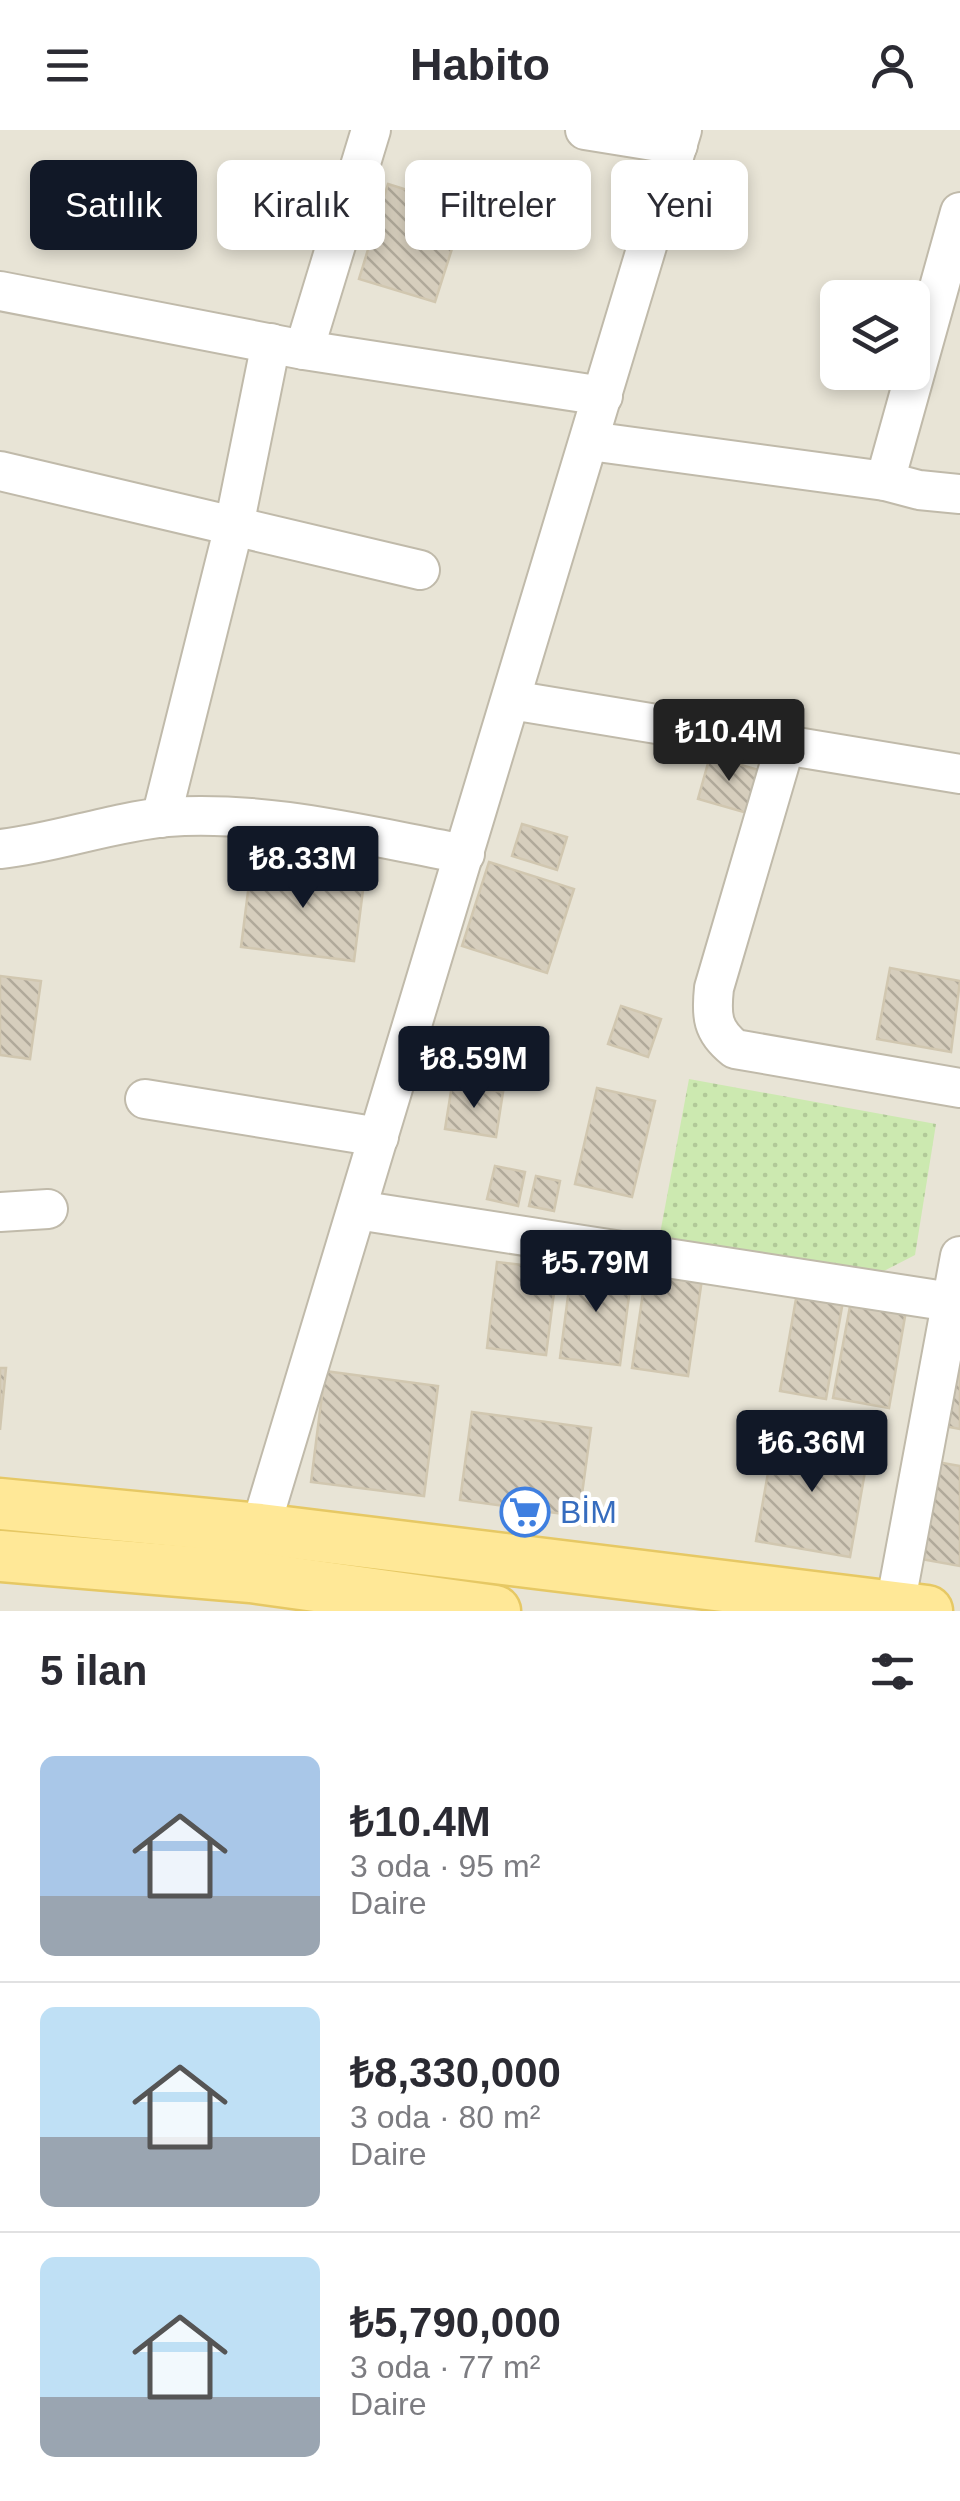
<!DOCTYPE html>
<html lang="tr">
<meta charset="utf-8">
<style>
body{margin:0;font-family:Arial,sans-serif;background:#f2f2f3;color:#2b2b33;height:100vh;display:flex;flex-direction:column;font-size:38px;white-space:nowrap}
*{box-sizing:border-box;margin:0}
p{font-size:32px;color:#7c7c81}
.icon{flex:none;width:55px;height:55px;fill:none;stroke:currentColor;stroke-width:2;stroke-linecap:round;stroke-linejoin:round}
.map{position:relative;height:1481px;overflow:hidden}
.sheet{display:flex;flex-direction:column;background:#fff;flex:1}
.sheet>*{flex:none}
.top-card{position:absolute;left:30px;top:30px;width:900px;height:90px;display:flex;gap:20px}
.fabs{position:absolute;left:820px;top:150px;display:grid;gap:20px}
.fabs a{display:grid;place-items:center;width:110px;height:110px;border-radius:15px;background:#fff;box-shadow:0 5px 15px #0003;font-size:50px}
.price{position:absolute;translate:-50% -85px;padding:0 22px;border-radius:10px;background:#111827;color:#fff;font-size:32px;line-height:65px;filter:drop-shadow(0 2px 5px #0008)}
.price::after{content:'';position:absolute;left:50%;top:60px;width:30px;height:22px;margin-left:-15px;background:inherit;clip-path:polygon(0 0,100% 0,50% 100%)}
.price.current{background:#222;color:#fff}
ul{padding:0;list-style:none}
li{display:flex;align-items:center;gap:30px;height:250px;padding:0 40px}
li+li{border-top:2px solid #e1e1e2}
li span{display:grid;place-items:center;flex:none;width:280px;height:200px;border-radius:15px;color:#555}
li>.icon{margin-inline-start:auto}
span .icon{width:120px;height:120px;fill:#fffc;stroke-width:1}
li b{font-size:42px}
h2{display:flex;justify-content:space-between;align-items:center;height:120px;padding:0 40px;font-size:42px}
.pill{padding:0 35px;border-radius:15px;background:#fff;box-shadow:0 5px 15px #0003;font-size:35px;line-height:90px}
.pill.current{background:#111827;color:#fff}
header{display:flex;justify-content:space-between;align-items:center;height:130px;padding:0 40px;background:#fff;font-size:45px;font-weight:800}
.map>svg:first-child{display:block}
</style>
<header><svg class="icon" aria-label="menu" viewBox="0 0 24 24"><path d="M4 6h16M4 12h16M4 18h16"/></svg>Habito<svg class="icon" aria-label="person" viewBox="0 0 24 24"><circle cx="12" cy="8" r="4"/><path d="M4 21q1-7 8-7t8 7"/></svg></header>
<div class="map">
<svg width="960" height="1481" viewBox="0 0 960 1481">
<defs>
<pattern id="park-dots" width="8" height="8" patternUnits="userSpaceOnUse" patternTransform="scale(2.5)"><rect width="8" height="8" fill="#cce9b0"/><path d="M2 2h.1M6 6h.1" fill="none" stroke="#b1c998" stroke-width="1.8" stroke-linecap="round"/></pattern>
<pattern id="building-back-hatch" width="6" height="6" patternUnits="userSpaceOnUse" patternTransform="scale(2.5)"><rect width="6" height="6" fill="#d6cebd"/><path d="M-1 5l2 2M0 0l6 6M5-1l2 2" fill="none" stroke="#b0a99a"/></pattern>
</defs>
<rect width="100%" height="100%" fill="#f4f2e8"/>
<path fill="#e8e4d6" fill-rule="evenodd" d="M0,0H960V1481H0ZM838,168H912V242H838Z"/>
<polygon fill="url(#park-dots)" points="689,949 936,994 915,1125 880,1143 659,1109"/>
<g fill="url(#building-back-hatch)" stroke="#d1c7b0" stroke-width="2.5">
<polygon points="388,54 465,78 435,172 359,149"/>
<polygon points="710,626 759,640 747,683 698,669"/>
<polygon points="522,694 567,707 557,740 512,726"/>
<polygon points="252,730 365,744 354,831 241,817"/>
<polygon points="489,732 574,759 547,843 462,816"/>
<polygon points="890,838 960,851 951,922 877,909"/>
<polygon points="0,846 41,851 30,929 0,925"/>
<polygon points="621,876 661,889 648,927 608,914"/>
<polygon points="452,955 503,962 496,1007 445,999"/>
<polygon points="597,958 655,971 632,1067 575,1054"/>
<polygon points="495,1036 525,1042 518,1076 487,1069"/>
<polygon points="536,1046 560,1051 554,1081 529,1076"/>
<polygon points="497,1132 557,1139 546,1225 487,1218"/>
<polygon points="572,1135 632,1143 620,1235 560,1228"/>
<polygon points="646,1142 702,1149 688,1246 632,1238"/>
<polygon points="797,1163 843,1171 826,1269 780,1261"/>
<polygon points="851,1171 906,1181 889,1278 833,1268"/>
<polygon points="960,1206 960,1299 944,1296"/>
<polygon points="0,1238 6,1238 0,1300"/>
<polygon points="325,1241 438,1256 424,1366 311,1352"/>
<polygon points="472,1282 591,1298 579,1386 460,1370"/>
<polygon points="775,1303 869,1319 850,1427 756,1411"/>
<polygon points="937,1332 960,1336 960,1436 921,1429"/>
</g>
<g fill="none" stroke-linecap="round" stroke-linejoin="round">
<g stroke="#c0baaa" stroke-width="42">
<g id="minor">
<polyline points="585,0 678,15"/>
<polyline points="0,161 304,220 603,266"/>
<polyline points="304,220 371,0"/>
<polyline points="590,311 885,351 919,360 960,364"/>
<polyline points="0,341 420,440"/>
<polyline points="885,351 960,82"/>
<polyline points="511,570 960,644"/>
<path d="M785,616L714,858C711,886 712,901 735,919L960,958"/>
<polyline points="161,688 234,396 271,213"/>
<path d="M0,719C56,713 111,692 167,687C268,680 366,706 465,724"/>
<polyline points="145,969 379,1007"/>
<polyline points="357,1080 951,1172"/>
<polyline points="0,1082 48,1079"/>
<polyline points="255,1425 260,1399 682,0"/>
<polyline points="895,1476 960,1126"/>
</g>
</g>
<g stroke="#e6c864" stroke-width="55">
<g id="major">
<polyline points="0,1374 260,1399 927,1481"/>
<polyline points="0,1426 251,1447 495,1481"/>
</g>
</g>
<use href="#minor" stroke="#fff" stroke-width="38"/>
<use href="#major" stroke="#ffe897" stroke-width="50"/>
</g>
<defs>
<g id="supermarket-ring" transform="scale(2.5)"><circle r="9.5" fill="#fff" stroke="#3f7fe0" stroke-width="1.5"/><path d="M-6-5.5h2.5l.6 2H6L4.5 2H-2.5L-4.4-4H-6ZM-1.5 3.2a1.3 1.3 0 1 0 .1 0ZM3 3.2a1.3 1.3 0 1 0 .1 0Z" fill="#3f7fe0"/></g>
</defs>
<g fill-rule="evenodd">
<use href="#supermarket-ring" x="525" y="1382"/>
</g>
<g text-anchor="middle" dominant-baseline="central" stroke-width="8" stroke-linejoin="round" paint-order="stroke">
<g font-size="32" fill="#366cbe" stroke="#fff" text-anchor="start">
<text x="560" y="1382">BİM</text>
</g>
</g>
</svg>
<div class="fabs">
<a><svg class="icon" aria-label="layers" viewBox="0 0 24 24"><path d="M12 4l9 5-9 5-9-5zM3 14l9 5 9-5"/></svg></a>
</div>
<b class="price current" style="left:729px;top:654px">₺10.4M</b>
<b class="price" style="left:303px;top:781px">₺8.33M</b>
<b class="price" style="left:474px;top:981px">₺8.59M</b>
<b class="price" style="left:596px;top:1185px">₺5.79M</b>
<b class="price" style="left:812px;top:1365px">₺6.36M</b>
<div class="top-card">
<a class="pill current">Satılık</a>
<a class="pill">Kiralık</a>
<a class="pill">Filtreler</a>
<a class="pill">Yeni</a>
</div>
</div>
<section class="sheet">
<h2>5 ilan<svg class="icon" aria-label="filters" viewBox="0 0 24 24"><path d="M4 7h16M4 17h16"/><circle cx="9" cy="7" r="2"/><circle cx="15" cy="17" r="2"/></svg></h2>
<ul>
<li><span style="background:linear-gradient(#a9c7e8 70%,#9aa5b1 0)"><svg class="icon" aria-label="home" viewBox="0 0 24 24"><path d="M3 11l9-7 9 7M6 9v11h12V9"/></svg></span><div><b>₺10.4M</b><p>3 oda · 95 m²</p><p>Daire</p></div></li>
<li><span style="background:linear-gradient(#bfe0f5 65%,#9aa5b1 0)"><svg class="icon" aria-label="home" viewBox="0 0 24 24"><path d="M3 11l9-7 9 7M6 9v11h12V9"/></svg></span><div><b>₺8,330,000</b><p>3 oda · 80 m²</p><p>Daire</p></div></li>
<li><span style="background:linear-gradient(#bfe0f5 70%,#9aa5b1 0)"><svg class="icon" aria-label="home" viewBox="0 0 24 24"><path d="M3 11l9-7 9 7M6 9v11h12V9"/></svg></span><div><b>₺5,790,000</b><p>3 oda · 77 m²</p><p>Daire</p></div></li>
</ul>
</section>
